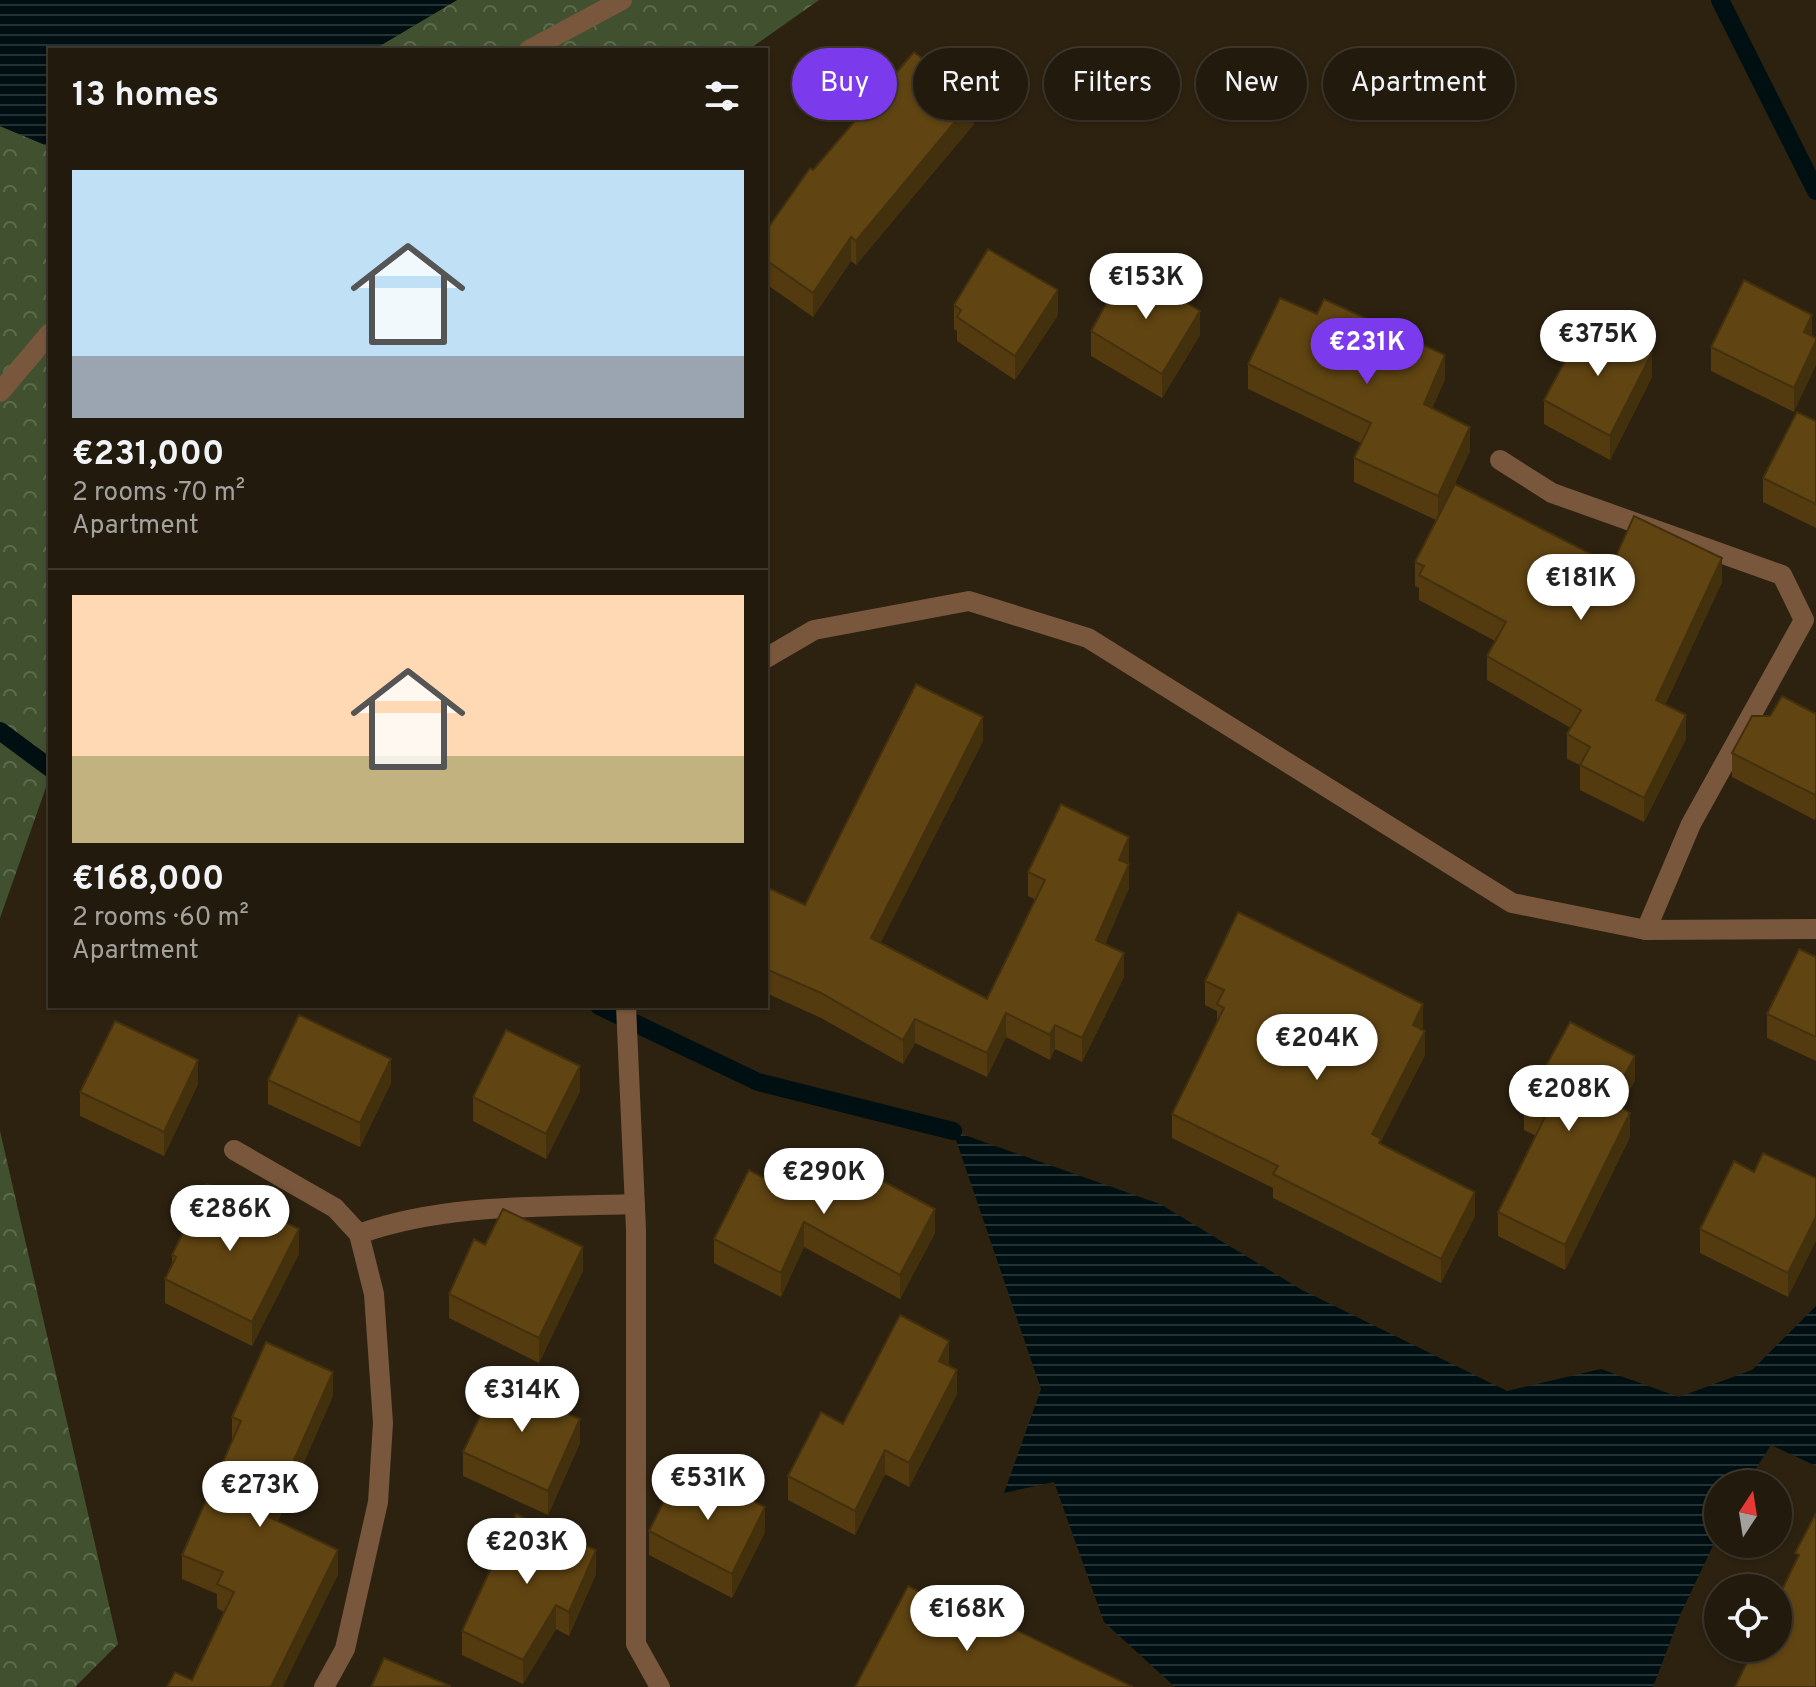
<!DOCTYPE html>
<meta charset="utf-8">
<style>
body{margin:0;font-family:Overpass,sans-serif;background:#2e271a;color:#f1f3f6;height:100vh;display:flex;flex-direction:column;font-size:30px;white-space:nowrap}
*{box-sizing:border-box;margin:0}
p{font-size:26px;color:#a2a19d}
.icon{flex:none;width:44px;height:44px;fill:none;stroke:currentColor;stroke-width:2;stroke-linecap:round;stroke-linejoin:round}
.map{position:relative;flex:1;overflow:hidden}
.drawer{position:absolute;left:48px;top:48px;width:720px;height:960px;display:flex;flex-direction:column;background:#221a0c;border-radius:0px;box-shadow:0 2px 6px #0004,0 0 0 2px #3f382d}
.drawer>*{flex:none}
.hud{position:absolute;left:792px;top:48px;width:760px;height:72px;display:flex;gap:16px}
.needle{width:52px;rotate:12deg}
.tools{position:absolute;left:1704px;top:1470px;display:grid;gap:16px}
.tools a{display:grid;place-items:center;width:88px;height:88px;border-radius:50%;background:#221a0c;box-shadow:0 2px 6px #0004,0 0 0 2px #3f382d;font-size:40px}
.price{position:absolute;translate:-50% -68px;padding:0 18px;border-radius:28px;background:#fff;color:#222;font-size:26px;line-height:52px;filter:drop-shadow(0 2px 4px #0008)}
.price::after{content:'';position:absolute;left:50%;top:48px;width:24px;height:18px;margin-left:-12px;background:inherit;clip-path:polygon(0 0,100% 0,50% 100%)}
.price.selected{background:#7c3aed;color:#fff}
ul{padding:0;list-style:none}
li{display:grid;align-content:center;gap:16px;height:424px;padding:0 24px}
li+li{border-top:2px solid #3f382d}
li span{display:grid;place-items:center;height:248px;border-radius:0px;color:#555}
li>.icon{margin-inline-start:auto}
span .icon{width:144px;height:144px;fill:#fffc;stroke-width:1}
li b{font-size:34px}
h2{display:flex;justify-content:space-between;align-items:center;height:96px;padding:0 24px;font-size:34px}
.pill{padding:0 28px;border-radius:36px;background:#221a0c;box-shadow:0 2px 6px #0004,0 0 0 2px #3f382d;font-size:28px;line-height:72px}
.pill.selected{background:#7c3aed;color:#fff}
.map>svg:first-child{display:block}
</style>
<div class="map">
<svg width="1816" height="1687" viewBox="0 0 1816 1687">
<defs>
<pattern id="forest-crowns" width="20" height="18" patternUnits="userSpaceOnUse" patternTransform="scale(2)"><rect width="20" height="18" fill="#415130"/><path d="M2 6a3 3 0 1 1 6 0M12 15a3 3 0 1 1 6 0" fill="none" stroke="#5c6a4d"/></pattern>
<pattern id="water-rules" width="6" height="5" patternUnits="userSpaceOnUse" patternTransform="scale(2)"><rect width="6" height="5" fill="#000f12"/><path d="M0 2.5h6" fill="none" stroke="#253234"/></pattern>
</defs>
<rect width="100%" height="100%" fill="#2d2210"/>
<g fill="url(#forest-crowns)">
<polygon points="457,0 819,0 748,50 373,50"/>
<polygon points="0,126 50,147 50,776 0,918"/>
<polygon points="0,1131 118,1644 75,1687 0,1687"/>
</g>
<g fill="url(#water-rules)">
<polygon points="0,0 457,0 373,50 50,50 50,147 0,126"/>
<polygon points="953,1131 1160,1204 1302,1290 1507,1391 1601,1369 1679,1397 1752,1370 1816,1306 1816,1466 1771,1445 1746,1484 1718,1484 1718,1535 1681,1613 1653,1687 1175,1687 1104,1622 1054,1482 1004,1493 1041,1389"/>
</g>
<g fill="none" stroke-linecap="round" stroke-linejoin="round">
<g stroke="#000f12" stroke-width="18">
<polyline points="1720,0 1816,191"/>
<polyline points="0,731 50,768"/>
<polyline points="599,1006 758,1082 953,1131"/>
</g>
<g stroke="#79573c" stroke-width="20">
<polyline points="529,50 622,0"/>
<polyline points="0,392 50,333"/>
<polyline points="1500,460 1552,493 1782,575 1804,620 1691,824 1646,930"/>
<polyline points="766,658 814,630 969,601 1088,638 1512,903 1646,930 1816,929"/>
<polyline points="626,1006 636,1230 636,1644 660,1687"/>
<polyline points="234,1150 335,1208 359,1234"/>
<path d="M324,1687L345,1649L378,1502L383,1423L374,1294L359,1234C444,1203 546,1207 635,1204"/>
</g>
</g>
<g fill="#533a0f">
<polygon points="974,124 856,265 851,261 813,317 766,284 766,231 813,170"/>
<polygon points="954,305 1058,315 1015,380 957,341 957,331 954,329"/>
<polygon points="1091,331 1200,335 1162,398 1091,356"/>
<polygon points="1812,336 1794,412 1711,371 1711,347"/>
<polygon points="1248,364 1445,379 1432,408 1470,451 1452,489 1612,565 1722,582 1665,705 1686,739 1644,822 1580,790 1580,765 1567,759 1567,734 1571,728 1487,680 1487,656 1495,641 1419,600 1419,588 1415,586 1415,562 1436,520 1354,482 1354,458 1361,443 1248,389"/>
<polygon points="1652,377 1610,460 1544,424 1544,400"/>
<polygon points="1816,421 1816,528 1763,502 1763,478"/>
<polygon points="1816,714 1816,817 1815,820 1732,777 1732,753"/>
<polygon points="983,741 880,943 987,999 1036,900 1028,896 1028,872 1129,861 1128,864 1129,888 1105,944 1124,977 1082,1062 1055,1049 1050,1060 1006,1037 987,1077 915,1043 903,1064 821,1018 766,993 766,887 805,905"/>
<polygon points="1816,957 1816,1061 1767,1038 1767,1014"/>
<polygon points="1205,981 1423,1028 1425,1055 1381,1141 1381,1144 1475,1216 1441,1283 1273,1198 1273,1188 1172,1138 1172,1114 1217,1023 1217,1011 1205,1005"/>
<polygon points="268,1080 391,1083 360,1147 268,1104"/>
<polygon points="1635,1080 1621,1107 1630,1137 1565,1270 1498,1236 1498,1212 1536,1136 1524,1130 1524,1106"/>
<polygon points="198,1084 164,1156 80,1116 80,1092"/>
<polygon points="580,1091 546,1159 473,1121 473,1097"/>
<polygon points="1816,1178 1788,1297 1700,1253 1700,1229"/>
<polygon points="778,1185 935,1233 900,1299 804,1247 781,1297 714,1263 714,1239"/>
<polygon points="485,1245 583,1271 539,1363 449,1318 449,1294"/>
<polygon points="299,1254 252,1346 165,1303 165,1279 172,1265 172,1255"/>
<polygon points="949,1366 957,1394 909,1487 885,1474 855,1535 788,1500 788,1476 843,1424"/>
<polygon points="333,1396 278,1521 338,1575 192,1680 224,1612 217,1608 217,1594 182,1579 182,1555 232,1441 232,1417"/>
<polygon points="565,1413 580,1443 548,1515 463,1476 463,1452"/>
<polygon points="649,1531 765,1532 732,1598 649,1555"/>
<polygon points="596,1574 569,1636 556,1629 523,1684 462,1655 462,1631"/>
</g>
<g fill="#43300d">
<polygon points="974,99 974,124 856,265 856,241"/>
<polygon points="851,237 851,261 813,317 813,293"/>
<polygon points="1058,290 1058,315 1015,380 1015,356"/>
<polygon points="1200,311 1200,335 1162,398 1162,374"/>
<polygon points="1812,315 1812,339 1804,332"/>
<polygon points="1816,341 1816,365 1794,412 1794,388"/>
<polygon points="1652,353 1652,377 1610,460 1610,436"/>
<polygon points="1445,355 1445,379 1424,428 1424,404"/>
<polygon points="1470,427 1470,451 1438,521 1438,496"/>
<polygon points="1722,558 1722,582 1656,724 1656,700"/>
<polygon points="1686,715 1686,739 1644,822 1644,798"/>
<polygon points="983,717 983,741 871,962 871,938"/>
<polygon points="1816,793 1816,817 1815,820 1815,795"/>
<polygon points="1129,837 1129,861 1119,884 1119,860"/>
<polygon points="1129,864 1129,888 1096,964 1096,940"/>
<polygon points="1124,953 1124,977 1082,1062 1082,1038"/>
<polygon points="1423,1004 1423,1028 1413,1049 1413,1025"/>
<polygon points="1006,1013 1006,1037 987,1077 987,1053"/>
<polygon points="915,1019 915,1043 903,1064 903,1040"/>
<polygon points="1055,1025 1055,1049 1050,1060 1050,1035"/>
<polygon points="1425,1031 1425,1055 1381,1141 1381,1164 1372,1134"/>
<polygon points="1635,1056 1635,1080 1611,1126 1611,1101"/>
<polygon points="391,1059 391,1083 360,1147 360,1123"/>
<polygon points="198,1060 198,1084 164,1156 164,1132"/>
<polygon points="580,1066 580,1091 546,1159 546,1134"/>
<polygon points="1630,1113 1630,1137 1565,1270 1565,1245"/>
<polygon points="1475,1192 1475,1216 1441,1283 1441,1259"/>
<polygon points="935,1209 935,1233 900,1299 900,1275"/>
<polygon points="1816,1217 1816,1241 1788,1297 1788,1273"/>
<polygon points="804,1222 804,1247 781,1297 781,1273"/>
<polygon points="299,1229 299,1254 252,1346 252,1322"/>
<polygon points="583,1247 583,1271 539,1363 539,1338"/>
<polygon points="949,1341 949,1366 939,1385 939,1361"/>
<polygon points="957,1370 957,1394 909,1487 909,1463"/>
<polygon points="333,1372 333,1396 269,1541 269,1517"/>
<polygon points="580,1419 580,1443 548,1515 548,1491"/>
<polygon points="885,1450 885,1474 855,1535 855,1511"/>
<polygon points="765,1507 765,1532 732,1598 732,1574"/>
<polygon points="338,1550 338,1575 283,1687 271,1687"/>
<polygon points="596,1550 596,1574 569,1636 569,1612"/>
<polygon points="556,1605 556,1629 523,1684 523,1660"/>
</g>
<g fill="#604412" stroke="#43300d" stroke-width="2">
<polygon points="914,52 974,99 856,241 851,237 813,293 766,260 766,231 810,168 813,170"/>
<polygon points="988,249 1058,290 1015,356 957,317 961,310 954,305"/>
<polygon points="1134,270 1200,311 1162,374 1091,331 1116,286 1122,289"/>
<polygon points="1744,280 1812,315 1804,332 1816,338 1816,341 1794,388 1711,347"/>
<polygon points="1280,298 1317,314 1324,299 1445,355 1424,404 1470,427 1438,496 1354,458 1371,423 1248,364"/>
<polygon points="1587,320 1652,353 1610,436 1544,400"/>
<polygon points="1797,412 1816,421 1816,504 1763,478"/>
<polygon points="1455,484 1612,565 1634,516 1722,558 1656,700 1686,715 1644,798 1580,765 1590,747 1567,734 1581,710 1487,656 1506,622 1419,575 1424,566 1415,562"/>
<polygon points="916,684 983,717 871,938 987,999 1045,880 1028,872 1061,804 1129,837 1119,860 1129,864 1096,940 1124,953 1082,1038 1055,1025 1050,1035 1006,1013 987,1053 915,1019 903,1040 821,993 766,969 766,887 805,905"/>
<polygon points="1782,696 1816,714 1816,793 1815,795 1732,753 1752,716 1770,716"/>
<polygon points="1238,912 1423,1004 1413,1025 1425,1031 1372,1134 1381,1139 1379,1143 1475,1192 1441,1259 1273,1174 1278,1166 1172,1114 1224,1008 1217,1004 1224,990 1205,981"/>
<polygon points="1799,949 1816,957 1816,1037 1767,1014"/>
<polygon points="299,1015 391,1059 360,1123 268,1080"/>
<polygon points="115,1021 198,1060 164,1132 80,1092"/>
<polygon points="1570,1022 1635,1056 1611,1101 1630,1113 1565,1245 1498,1212 1545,1117 1524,1106"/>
<polygon points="506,1030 580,1066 546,1134 473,1097"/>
<polygon points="1763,1153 1816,1178 1816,1217 1788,1273 1700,1229 1734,1161 1754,1172"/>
<polygon points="793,1156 846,1181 853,1165 935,1209 900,1275 804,1222 781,1273 714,1239 749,1170 778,1185"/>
<polygon points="207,1184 299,1229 252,1322 165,1279 176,1257 172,1255"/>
<polygon points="503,1209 583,1247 539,1338 449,1294 474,1239 485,1245"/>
<polygon points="900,1315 949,1341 939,1361 957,1370 909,1463 885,1450 855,1511 788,1476 821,1412 843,1424"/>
<polygon points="266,1342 333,1372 269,1517 338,1550 271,1687 167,1687 175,1672 192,1680 234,1592 217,1584 223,1572 182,1555 241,1421 232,1417"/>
<polygon points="499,1376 565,1406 563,1412 580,1419 548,1491 463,1452"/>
<polygon points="696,1473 765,1507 732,1574 649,1531 672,1485 685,1492"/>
<polygon points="1816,1513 1816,1687 1735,1687 1754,1648 1778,1648 1778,1598 1799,1555 1795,1553"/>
<polygon points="516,1514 596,1550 569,1612 556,1605 523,1660 462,1631"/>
<polygon points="908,1586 973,1618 977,1611 1133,1687 855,1687"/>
<polygon points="384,1658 451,1686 371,1687"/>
</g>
</svg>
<div class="tools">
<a><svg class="needle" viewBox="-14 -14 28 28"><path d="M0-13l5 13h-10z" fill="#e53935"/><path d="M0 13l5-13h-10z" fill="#a2a19d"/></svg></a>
<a><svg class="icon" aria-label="locate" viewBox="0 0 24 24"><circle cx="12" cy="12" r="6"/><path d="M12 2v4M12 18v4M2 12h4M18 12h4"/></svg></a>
</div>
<b class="price" style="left:1146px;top:321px">€153K</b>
<b class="price" style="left:1598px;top:378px">€375K</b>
<b class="price selected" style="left:1367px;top:386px">€231K</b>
<b class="price" style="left:1581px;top:622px">€181K</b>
<b class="price" style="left:1317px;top:1082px">€204K</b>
<b class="price" style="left:1569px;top:1133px">€208K</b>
<b class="price" style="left:824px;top:1216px">€290K</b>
<b class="price" style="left:230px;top:1253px">€286K</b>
<b class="price" style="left:522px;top:1434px">€314K</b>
<b class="price" style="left:708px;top:1522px">€531K</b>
<b class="price" style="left:260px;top:1529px">€273K</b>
<b class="price" style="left:527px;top:1586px">€203K</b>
<b class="price" style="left:967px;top:1653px">€168K</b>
<div class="hud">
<a class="pill selected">Buy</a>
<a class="pill">Rent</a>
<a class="pill">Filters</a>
<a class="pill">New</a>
<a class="pill">Apartment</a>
</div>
<section class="drawer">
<h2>13 homes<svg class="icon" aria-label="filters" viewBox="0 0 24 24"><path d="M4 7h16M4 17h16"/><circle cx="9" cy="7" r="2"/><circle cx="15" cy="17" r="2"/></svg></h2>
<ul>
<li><span style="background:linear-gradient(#bfe0f5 75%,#9aa5b1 0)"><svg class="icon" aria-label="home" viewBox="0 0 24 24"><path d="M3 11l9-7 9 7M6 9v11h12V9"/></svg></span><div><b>€231,000</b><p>2 rooms · 70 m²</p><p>Apartment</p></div></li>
<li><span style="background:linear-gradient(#ffd9b3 65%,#c2b280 0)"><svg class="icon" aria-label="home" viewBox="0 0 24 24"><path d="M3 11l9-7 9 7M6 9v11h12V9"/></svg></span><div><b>€168,000</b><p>2 rooms · 60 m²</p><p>Apartment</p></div></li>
</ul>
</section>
</div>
